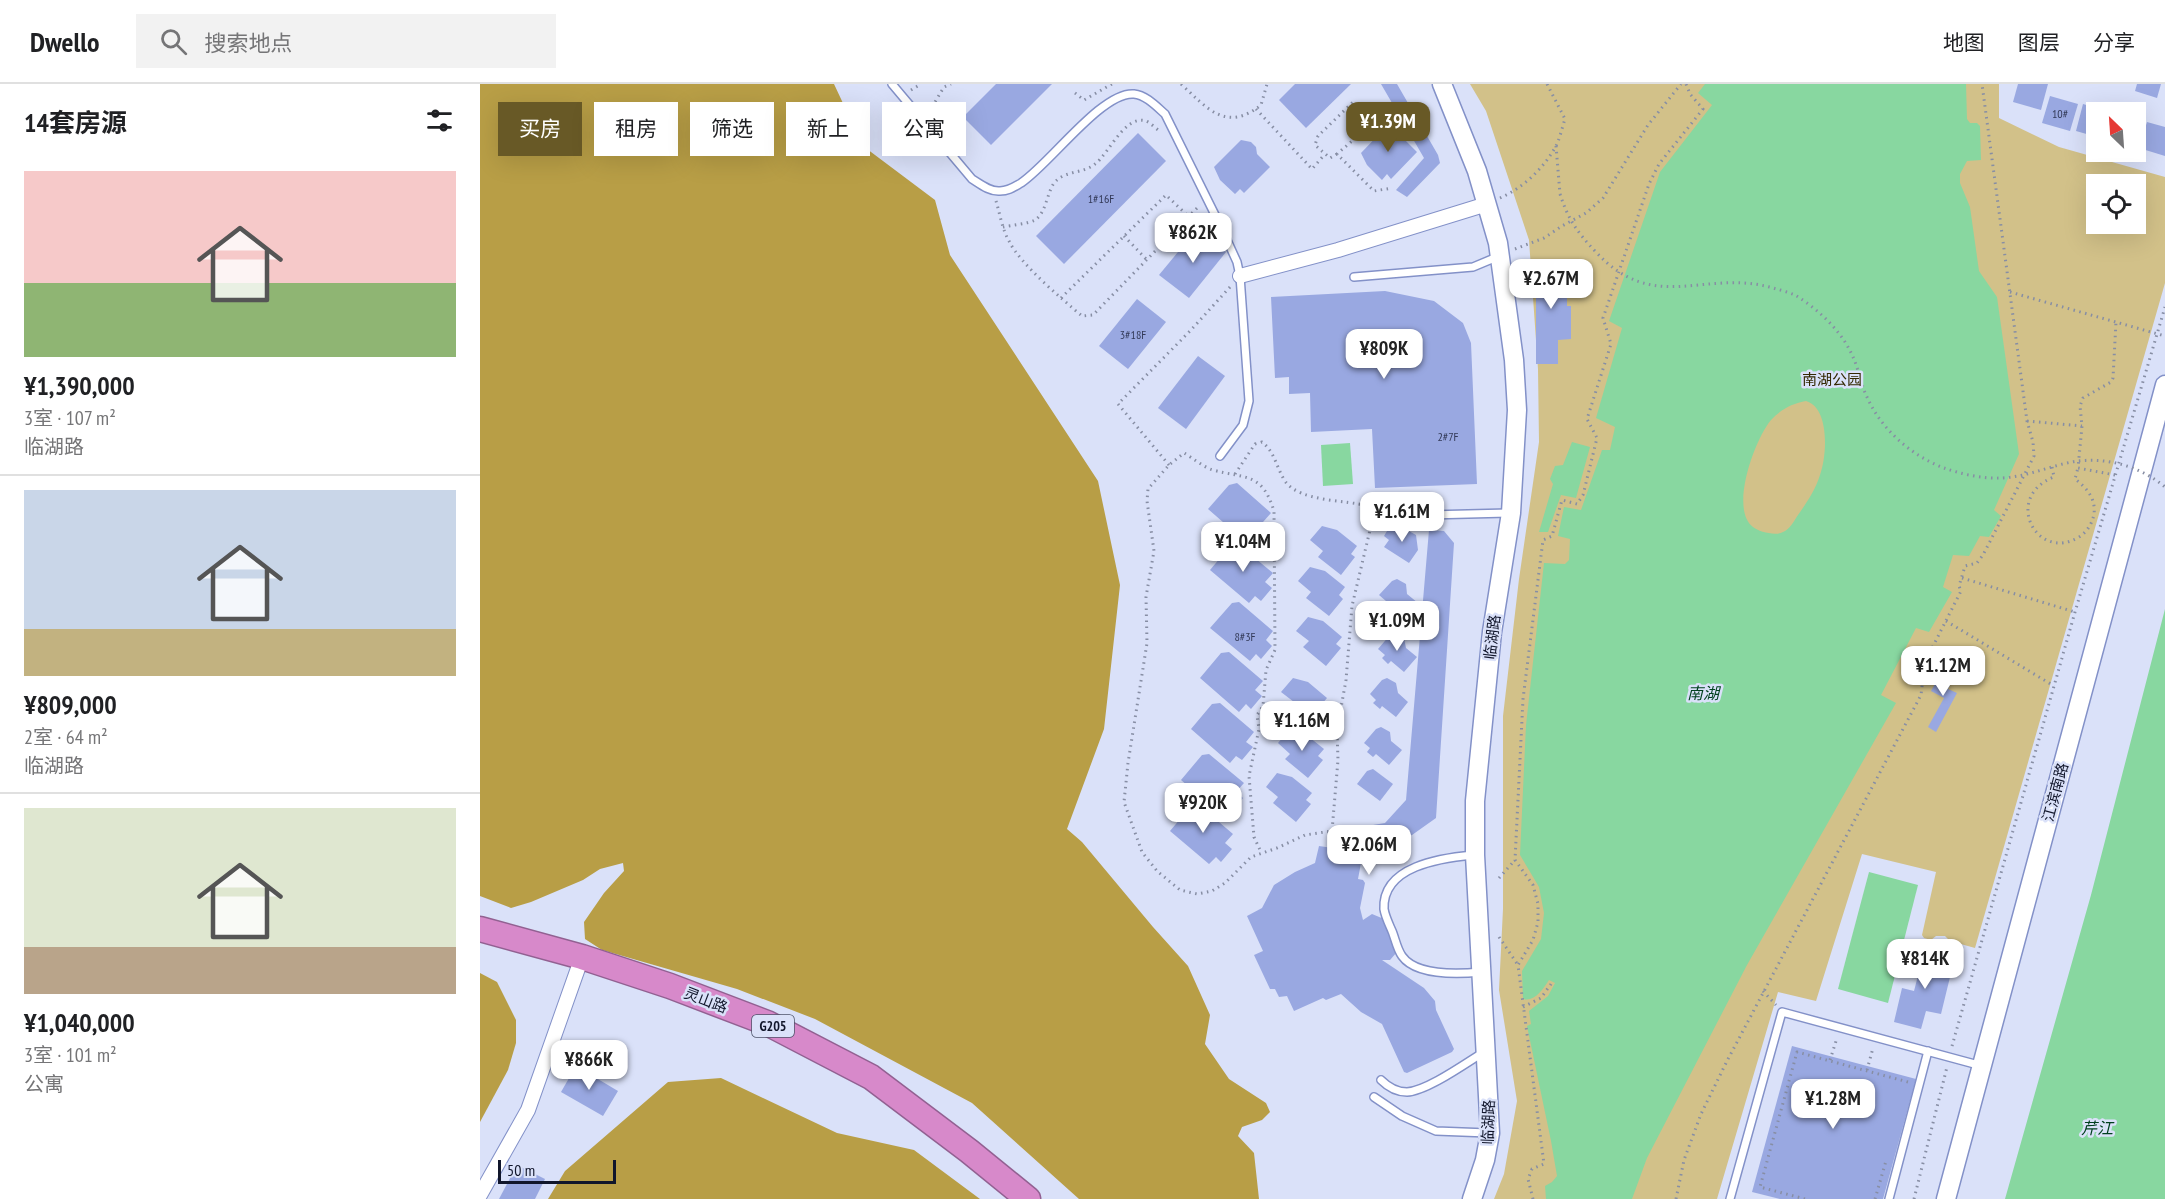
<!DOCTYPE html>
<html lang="zh">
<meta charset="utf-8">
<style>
body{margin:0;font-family:"PT Sans Narrow","Noto Sans SC",sans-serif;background:#f2f2f2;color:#202124;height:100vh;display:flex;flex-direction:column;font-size:22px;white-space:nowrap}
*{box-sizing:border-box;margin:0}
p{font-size:20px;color:#757577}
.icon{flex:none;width:33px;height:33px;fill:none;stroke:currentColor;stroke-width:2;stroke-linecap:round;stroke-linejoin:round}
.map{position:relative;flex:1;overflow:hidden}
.drawer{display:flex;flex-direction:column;background:#fff;width:480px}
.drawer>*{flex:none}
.top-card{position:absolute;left:18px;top:18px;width:570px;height:54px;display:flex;gap:12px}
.needle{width:39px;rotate:335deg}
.tools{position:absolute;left:1606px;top:18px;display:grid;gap:12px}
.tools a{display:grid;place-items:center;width:60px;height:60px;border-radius:0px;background:#fff;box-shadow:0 6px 24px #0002;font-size:30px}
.scale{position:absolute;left:18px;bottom:15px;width:118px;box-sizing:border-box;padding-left:6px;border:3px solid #11162b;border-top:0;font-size:16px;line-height:21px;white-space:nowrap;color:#11162b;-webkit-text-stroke:4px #dae1f9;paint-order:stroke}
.price{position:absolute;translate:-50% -51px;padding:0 14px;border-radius:12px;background:#fff;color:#222;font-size:20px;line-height:39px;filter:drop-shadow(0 2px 3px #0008)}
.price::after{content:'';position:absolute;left:50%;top:36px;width:18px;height:14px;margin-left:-9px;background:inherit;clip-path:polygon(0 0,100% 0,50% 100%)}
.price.current{background:#685926;color:#fff}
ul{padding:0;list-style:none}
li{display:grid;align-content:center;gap:12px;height:318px;padding:0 24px}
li+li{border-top:2px solid #e0e0e0}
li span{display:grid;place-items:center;height:186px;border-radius:0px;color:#555}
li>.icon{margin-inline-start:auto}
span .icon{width:108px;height:108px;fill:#fffc;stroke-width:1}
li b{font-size:26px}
h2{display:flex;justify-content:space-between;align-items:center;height:72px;padding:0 24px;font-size:26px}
.chip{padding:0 21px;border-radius:0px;background:#fff;box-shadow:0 6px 24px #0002;font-size:21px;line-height:54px}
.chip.current{background:#685926;color:#fff}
header{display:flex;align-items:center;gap:36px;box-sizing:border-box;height:84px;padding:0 30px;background:#fff;border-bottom:2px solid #e0e0e0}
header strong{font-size:28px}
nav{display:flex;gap:33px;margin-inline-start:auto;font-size:21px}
.search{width:420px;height:54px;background:#f2f2f2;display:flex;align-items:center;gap:15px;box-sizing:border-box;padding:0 21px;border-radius:0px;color:#757577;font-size:22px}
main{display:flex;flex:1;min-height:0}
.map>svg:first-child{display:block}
</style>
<header>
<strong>Dwello</strong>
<div class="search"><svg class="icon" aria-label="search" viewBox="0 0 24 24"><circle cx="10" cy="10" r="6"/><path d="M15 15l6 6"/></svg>搜索地点</div>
<nav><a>地图</a><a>图层</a><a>分享</a></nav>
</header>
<main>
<section class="drawer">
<h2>14套房源<svg class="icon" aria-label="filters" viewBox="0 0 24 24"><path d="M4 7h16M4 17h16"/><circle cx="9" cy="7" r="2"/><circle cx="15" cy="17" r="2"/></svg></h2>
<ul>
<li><span style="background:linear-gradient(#f6c9c9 60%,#8fb573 0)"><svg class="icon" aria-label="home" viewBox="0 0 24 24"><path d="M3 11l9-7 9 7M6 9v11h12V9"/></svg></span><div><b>¥1,390,000</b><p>3室 · 107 m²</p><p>临湖路</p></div></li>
<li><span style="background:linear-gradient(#c9d6e8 75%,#c2b280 0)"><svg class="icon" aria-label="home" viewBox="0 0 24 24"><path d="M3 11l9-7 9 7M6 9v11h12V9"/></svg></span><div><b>¥809,000</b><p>2室 · 64 m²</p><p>临湖路</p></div></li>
<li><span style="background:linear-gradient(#dfe7d0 75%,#b9a48a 0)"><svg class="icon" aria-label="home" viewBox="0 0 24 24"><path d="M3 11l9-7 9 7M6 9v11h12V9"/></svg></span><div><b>¥1,040,000</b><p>3室 · 101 m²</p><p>公寓</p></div></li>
</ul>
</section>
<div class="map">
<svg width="1685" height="1115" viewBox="0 0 1685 1115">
<rect width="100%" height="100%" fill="#dae1f9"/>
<path fill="#d2c189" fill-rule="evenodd" d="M990,0H1519V34L1579,63L1685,93V199L1495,864L1470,857L1465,852H1456L1451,856L1444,854L1442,851L1456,788L1382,770L1336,917L1298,908L1237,1115H1014L1024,1090L1037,1017L1019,906L1023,825V632L1039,495L1059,358L1058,285L1049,156L1006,27ZM1617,100H1656V140H1617Z"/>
<g fill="#b89e46">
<polygon points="0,0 354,0 383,62 455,116 470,171 618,397 640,501 624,645 587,745 602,758 673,843 708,882 730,931 725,960 749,995 786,1019 790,1028 782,1036 762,1043 758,1052 774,1069 779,1115 599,1115 492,1019 335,935 257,905 122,866 105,855 104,838 124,809 144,787 143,779 120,785 103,796 51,818 31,824 0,812"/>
<polygon points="0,889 17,898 36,936 36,959 28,986 0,1038"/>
<polygon points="241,994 357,1049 434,1066 500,1115 68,1115 85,1087 188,998"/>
</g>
<g fill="#88d7a0" fill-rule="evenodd">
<path d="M1225,0H1486L1487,35L1490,39H1497L1500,42L1501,76L1487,77L1480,90V99L1490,123L1499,187L1517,213L1539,370L1514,426L1521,432L1509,453L1500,452L1489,472L1473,471L1463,503L1472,508L1449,548L1436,544L1401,611L1416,619L1267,881L1167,1074L1152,1115H1066L1065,1102L1072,1098L1077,1092L1071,1057L1047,942L1051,940L1049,927L1068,912L1075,899L1069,896C1063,905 1055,918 1043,915L1042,887L1061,855L1064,829L1059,803L1040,771L1046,641L1064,479L1085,480L1089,476L1090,455L1078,452L1084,423L1101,426L1122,366H1130L1135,343L1116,334L1142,244L1129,237L1180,88L1232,21L1218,9ZM1326,317C1350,324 1347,372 1340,391C1335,407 1327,418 1318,431C1314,437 1310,445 1303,448C1296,452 1279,448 1273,443C1249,425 1275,355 1291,336C1300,326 1313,319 1326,317Z"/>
<polygon points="1092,358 1110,363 1096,414 1081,411 1068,448 1059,448 1073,400 1070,395 1075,382 1083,381"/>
<polygon points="870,359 873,400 843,402 841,361"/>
<polygon points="1685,525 1685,1115 1525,1115 1611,811"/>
<polygon points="1389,788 1438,801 1408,919 1358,905"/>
</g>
<g fill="#99a8e1">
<polygon points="516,0 572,0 511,61 483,33"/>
<polygon points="815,0 871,0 826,44 799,16"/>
<polygon points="901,0 917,0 958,71 960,79 927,113 916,106 944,74"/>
<polygon points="1538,0 1568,0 1561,26 1533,18"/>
<polygon points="1657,0 1681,0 1677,14 1655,7"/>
<polygon points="1570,12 1598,20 1590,47 1562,39"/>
<polygon points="1603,20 1631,28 1617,28 1617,53 1596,47"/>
<polygon points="1656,35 1665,37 1657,67 1656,67"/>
<polygon points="1667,38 1685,43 1685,72 1659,64"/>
<polygon points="907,42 918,43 923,49 924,55 937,68 911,95 907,90 902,96 887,81 881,69"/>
<polygon points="658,49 686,77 584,180 556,152"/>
<polygon points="761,56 771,58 776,63 777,70 790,83 764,109 760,105 755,110 740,96 734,83"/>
<polygon points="717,145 746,168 709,214 679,191"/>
<polygon points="1048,183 1092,183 1092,206 1087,206 1087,222 1091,222 1091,255 1078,256 1078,280 1056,280 1056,206 1048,206"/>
<polygon points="905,207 954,217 983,239 991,259 997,400 895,404 892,345 831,348 830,309 809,310 809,293 795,294 791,213"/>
<polygon points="657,215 686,238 648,285 619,262"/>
<polygon points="718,272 745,292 706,345 678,324"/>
<polygon points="757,399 791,429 783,438 790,444 779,456 773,452 767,459 728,425 749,401"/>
<polygon points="842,442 857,446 877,462 871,470 875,473 861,491 838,473 843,467 830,456"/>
<polygon points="910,442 920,442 936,451 938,466 929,479 904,463 909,456 904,452"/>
<polygon points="949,446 964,447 974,459 956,734 932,751 883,768 878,795 883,796 885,799 880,824 883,836 892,830 904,835 917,868 910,876 902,876 944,904 955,917 956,926 974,965 972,968 927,989 924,988 902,940 881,928 861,910 846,916 843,914 814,927 807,912 799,913 795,905 790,905 774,871 783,867 767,832 782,824 794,801 815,788 835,779 839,762 866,766 875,744 905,739 926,716"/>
<polygon points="758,460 793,489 785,498 792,504 781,517 775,512 769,519 730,486 751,461"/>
<polygon points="830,483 845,487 865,503 859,511 863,515 849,532 826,514 831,508 818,497"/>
<polygon points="917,495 926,500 927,510 938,519 925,534 912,523 909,526 903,520 906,517 899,511 912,497"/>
<polygon points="759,518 793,547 786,556 792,562 781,575 776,570 770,577 730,544 752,519"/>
<polygon points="828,533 843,537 862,553 856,560 861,564 846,582 823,563 829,557 816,547"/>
<polygon points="916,549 924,554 926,564 937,573 924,588 911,577 908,580 902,574 905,571 898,565 910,551"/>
<polygon points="749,568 783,597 775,606 782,612 771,625 766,620 759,628 720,594 741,569"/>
<polygon points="1464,584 1476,590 1468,605 1477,609 1456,648 1448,643 1464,614 1451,607"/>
<polygon points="813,594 828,598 847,614 841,621 846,625 831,643 808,625 814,618 801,608"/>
<polygon points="907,594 916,599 918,609 928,618 916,633 902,622 900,625 893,619 896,616 890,610 902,596"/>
<polygon points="740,619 774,648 766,658 773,663 762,676 756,672 750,679 711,645 732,620"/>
<polygon points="901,643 910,648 911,657 922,666 909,681 896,670 893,673 887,668 890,664 884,659 896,645"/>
<polygon points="810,645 824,649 844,665 838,672 843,676 828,694 805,675 810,670 798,659"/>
<polygon points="729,670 764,699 756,708 763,714 752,727 746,722 740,729 701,696 722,671"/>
<polygon points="893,685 913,700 900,717 877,700 887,687"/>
<polygon points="797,689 812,693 832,709 826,716 831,720 816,738 793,719 798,713 786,703"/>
<polygon points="719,721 753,750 745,759 752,765 741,778 736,773 729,780 690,747 711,722"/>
<polygon points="1446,861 1468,867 1463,887 1471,889 1461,930 1446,927 1441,945 1414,938 1422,904 1434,907"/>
<polygon points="1312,962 1436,995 1403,1115 1300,1115 1272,1108"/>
<polygon points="96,982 138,1007 123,1032 81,1008"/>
<polygon points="37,1081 65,1095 55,1115 19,1115"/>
</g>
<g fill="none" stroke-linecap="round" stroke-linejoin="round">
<g stroke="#8391c8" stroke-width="10">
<g id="lane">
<path d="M412,0L492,95C500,100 510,108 520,107C529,107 534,103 541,99C570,80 622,7 654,10C666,11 677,23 685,30L741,143L757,178L760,192L769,317L763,341L740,372"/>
<polyline points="874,193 993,183 1017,173"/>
<polyline points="948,431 1028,429"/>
<path d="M993,771C961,774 902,782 904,825C905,832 909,840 912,847C915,854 917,865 922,872C936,892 979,890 1001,888"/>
<path d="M901,996C908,1003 917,1008 927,1008C947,1007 986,979 1004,968"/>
<polyline points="894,1013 922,1032 956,1047 1008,1049"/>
<polyline points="1250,1115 1302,928 1502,982"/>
<polyline points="1409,1115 1448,967"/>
</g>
</g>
<g stroke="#8391c8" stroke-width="16">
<g id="street">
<polyline points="760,192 858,166 1007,120"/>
<polyline points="0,1111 48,1026 102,873"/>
</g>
</g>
<g stroke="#8391c8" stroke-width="21">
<g id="secondary">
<polyline points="962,0 997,87 1018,159 1034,276 1037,326 1031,429 1012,548 995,717 995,771 1010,1049 1005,1076 992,1115"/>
<polyline points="1466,1115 1685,301"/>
</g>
</g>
<g stroke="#926192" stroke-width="27">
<polyline id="highway" points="0,845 102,873 190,902 287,939 391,993 489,1067 548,1115"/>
</g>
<g stroke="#878ea4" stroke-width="3" stroke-dasharray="1.5 4.5" stroke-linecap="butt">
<path d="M701,0C727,24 746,49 781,21L787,0"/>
<polyline points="431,6 441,0"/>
<polyline points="595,9 604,16 632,0"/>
<polyline points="776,25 832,85 845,70"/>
<polyline points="449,28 464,3 471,0"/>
<polyline points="894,38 857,70 894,107 912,104"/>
<polyline points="1076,62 1080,110"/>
<polyline points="857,70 850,74 835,61 838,52 873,18"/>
<path d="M1020,114C1043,104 1064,84 1076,62C1080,54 1082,44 1085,35L1067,0"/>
<path d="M516,117C520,130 522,145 529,157C540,180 582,215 602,232L613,231L719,122"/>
<path d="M523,143C532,141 547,140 555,136C566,129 567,109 574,99C585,86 603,90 615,80C628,71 645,30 666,37C671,39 676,45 681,48"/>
<polyline points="644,152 668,177"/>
<polyline points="1035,165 1064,154 1082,142 1106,129 1123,114 1168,41 1201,0"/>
<polyline points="1530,208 1685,252"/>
<polyline points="581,214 686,111 709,133"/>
<polyline points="1547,337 1602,342"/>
<polyline points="689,381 638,320 711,246 750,203"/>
<path d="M1572,383L1574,393C1522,413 1557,479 1599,453C1607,448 1612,440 1614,430C1616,415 1607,404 1595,395L1598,384"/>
<path d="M755,390L775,360L782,358C795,368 796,383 805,397C819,418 867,416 888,422L891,431L890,446L872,522L866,596L857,646L858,676L852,747L825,751L797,764L771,773L745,799L732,807L717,810L700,806L677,787L662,768L644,718L648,679L667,559L666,513L674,467L667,417L668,405L689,381L704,369C713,374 723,383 733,386C766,395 782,388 794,427L795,566L786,586L783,622L777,631L779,645L769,692L774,753L781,768"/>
<polyline points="1635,391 1598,384 1602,342 1600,322 1603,314 1631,298 1633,294 1636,238"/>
<polyline points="1482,494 1595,528"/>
<polyline points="1466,537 1574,602"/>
<polyline points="1019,794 1035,776"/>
<polyline points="1019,853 1038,881"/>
<polyline points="1283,907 1296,921"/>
<polyline points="1043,923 1061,914 1071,900"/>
<polyline points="1472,962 1595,528 1685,223"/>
<polyline points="1350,976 1357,954"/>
<polyline points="1387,986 1393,964"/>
<polyline points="1053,1115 1048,1095 1052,1085 1064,1080 1038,881 1053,856 1058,838 1058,820 1053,801 1035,776 1043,615 1063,456 1072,452 1082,416 1097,420 1103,411 1117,354 1107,335 1131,260 1123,234 1169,100 1179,80 1223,25 1210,10 1206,0"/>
<polyline points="1196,1115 1204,1076 1221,1030 1247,977 1441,611 1445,578 1481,507 1479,502 1485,482 1497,479 1503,471 1554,372 1553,358 1547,337 1502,0"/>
<polyline points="1325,1115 1280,1103 1317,968 1428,998 1427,1001"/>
<polyline points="1395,1115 1406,1077"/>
<polyline points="1434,1115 1467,983"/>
</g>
<use href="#lane" stroke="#fff" stroke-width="7"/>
<use href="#street" stroke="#fff" stroke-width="14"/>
<use href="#secondary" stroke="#fff" stroke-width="18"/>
<use href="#highway" stroke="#d789ca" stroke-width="24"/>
<path stroke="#878ea4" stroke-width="3" stroke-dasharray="1.5 4.5" stroke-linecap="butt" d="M1080,110C1088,135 1097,148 1115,167C1174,232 1225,184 1293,204C1300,206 1308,208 1315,211C1338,225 1362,247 1373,273C1379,286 1381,302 1388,315C1402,346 1432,372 1464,384C1481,390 1503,395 1521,394C1545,393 1565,384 1587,379C1621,371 1659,381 1685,403"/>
</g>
<g text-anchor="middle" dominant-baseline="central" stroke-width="5" stroke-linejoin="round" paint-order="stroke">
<g font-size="12" fill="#333a58">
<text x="1580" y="29">10#</text>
<text x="621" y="114">1#16F</text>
<text x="653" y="250">3#18F</text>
<text x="968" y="352">2#7F</text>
<text x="765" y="552">8#3F</text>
</g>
<rect fill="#dae1f9" stroke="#4d5369" stroke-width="1.5" x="272" y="931" width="42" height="22" rx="4.5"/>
<g font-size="14" font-weight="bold" fill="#11162b">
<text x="293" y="942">G205</text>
</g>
<g font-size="15" fill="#332801" stroke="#dae1f9">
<text x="1352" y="295">南湖公园</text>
</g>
<g font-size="15" fill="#11162b" stroke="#dae1f9">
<text transform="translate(1012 553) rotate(-83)">临湖路</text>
<text transform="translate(1575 708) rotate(-75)">江滨南路</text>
<text transform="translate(226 916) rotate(21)">灵山路</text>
<text transform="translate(1008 1038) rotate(-88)">临湖路</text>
</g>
<g font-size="16" font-style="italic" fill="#00401e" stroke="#dae1f9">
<text x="1223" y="609">南湖</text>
<text x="1617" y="1044">芹江</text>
</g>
</g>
</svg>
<div class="tools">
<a><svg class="needle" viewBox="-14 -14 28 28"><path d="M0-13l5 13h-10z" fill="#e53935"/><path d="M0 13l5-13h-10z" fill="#757577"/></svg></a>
<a><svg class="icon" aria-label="locate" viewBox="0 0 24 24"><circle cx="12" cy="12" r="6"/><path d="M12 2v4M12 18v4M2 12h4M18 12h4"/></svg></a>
</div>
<div class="scale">50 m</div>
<b class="price current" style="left:908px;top:69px">¥1.39M</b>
<b class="price" style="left:713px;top:180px">¥862K</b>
<b class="price" style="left:1071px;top:226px">¥2.67M</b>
<b class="price" style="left:904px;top:296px">¥809K</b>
<b class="price" style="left:922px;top:459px">¥1.61M</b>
<b class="price" style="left:763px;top:489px">¥1.04M</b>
<b class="price" style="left:917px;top:568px">¥1.09M</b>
<b class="price" style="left:1463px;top:613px">¥1.12M</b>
<b class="price" style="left:822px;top:668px">¥1.16M</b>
<b class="price" style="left:723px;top:750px">¥920K</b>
<b class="price" style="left:889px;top:792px">¥2.06M</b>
<b class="price" style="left:1445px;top:906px">¥814K</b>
<b class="price" style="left:109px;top:1007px">¥866K</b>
<b class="price" style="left:1353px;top:1046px">¥1.28M</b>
<div class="top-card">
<a class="chip current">买房</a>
<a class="chip">租房</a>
<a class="chip">筛选</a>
<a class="chip">新上</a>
<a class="chip">公寓</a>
</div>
</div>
</main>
